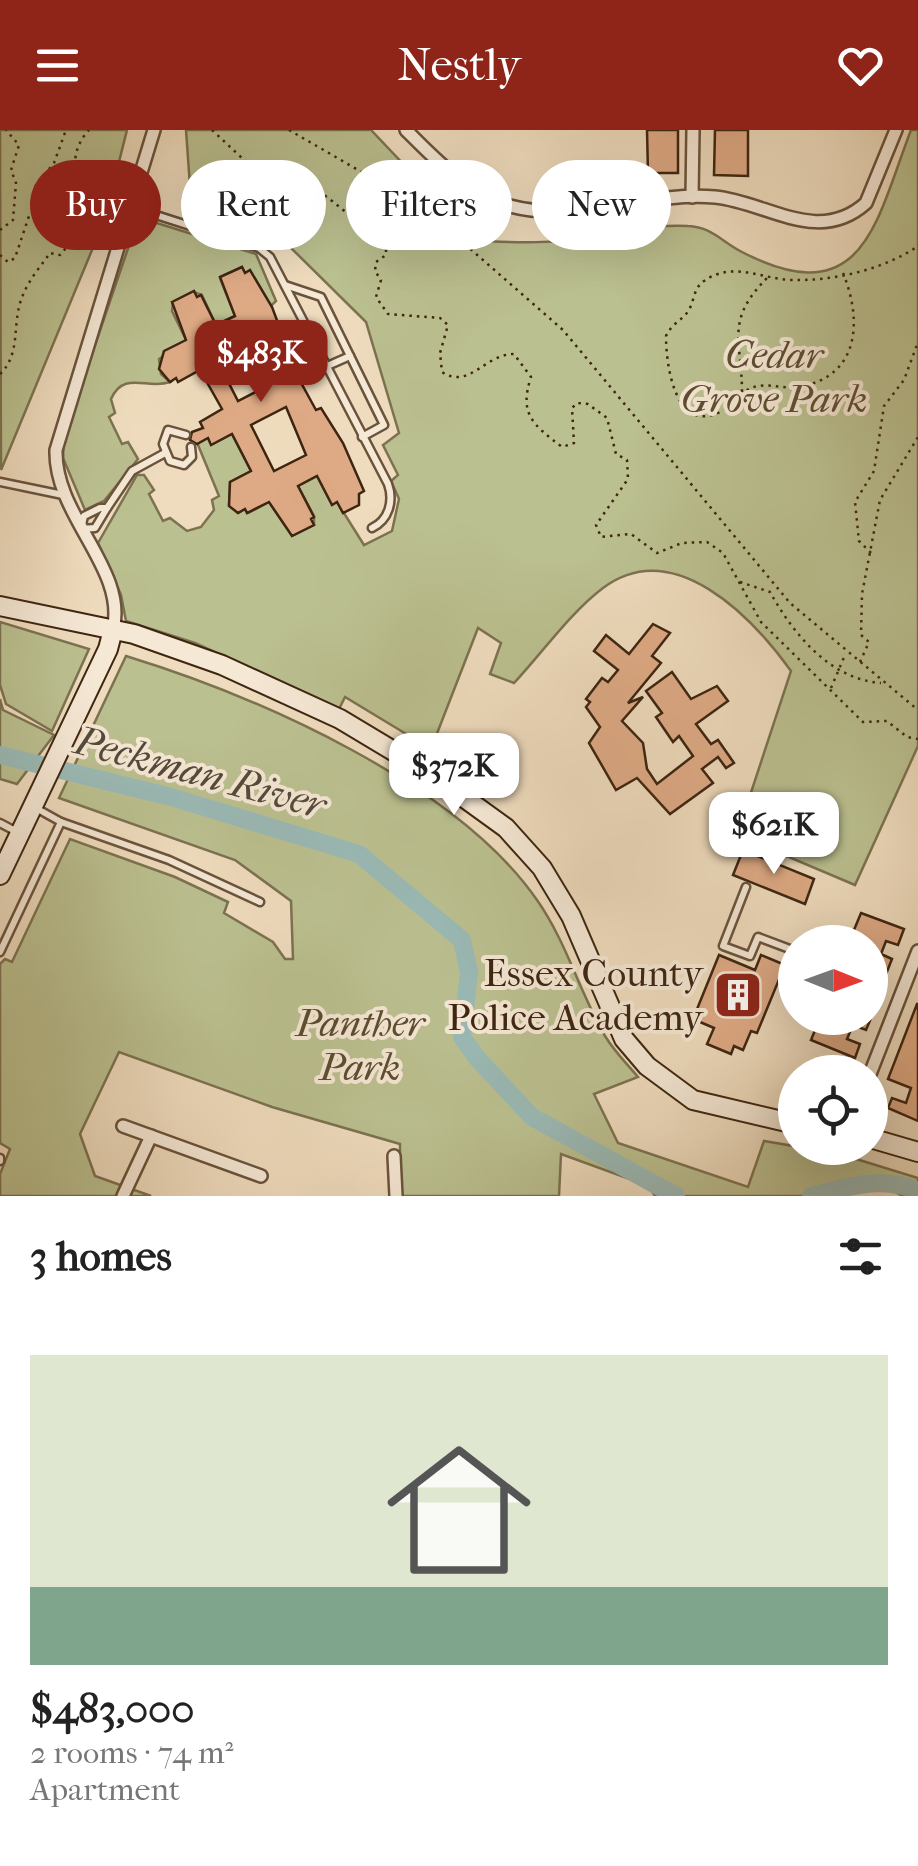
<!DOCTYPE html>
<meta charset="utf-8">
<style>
body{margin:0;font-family:"IM FELL French Canon",serif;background:#f2f2f2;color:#222;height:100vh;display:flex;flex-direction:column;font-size:38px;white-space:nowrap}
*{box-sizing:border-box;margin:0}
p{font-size:32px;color:#767676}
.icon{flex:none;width:55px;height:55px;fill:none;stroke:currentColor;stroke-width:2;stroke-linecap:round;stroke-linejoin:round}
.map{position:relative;height:1066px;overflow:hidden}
.panel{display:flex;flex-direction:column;background:#fff;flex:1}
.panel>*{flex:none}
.guide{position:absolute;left:30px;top:30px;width:860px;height:90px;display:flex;gap:20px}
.needle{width:65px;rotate:91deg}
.tools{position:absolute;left:778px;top:795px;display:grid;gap:20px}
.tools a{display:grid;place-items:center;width:110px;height:110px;border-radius:50%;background:#fff;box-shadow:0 10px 40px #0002;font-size:50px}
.price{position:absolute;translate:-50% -85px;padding:0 22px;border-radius:20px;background:#fff;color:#222;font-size:32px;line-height:65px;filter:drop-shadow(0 2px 5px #0008)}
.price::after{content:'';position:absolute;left:50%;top:60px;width:30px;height:22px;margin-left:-15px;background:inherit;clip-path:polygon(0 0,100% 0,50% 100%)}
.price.on{background:#8f2418;color:#fff}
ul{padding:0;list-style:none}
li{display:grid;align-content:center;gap:20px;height:530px;padding:0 30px}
li span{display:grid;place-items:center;height:310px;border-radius:0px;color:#555}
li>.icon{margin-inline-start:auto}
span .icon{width:180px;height:180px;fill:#fffc;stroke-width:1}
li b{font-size:42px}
h2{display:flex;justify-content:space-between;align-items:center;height:120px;padding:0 30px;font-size:42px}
.chip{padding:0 35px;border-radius:45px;background:#fff;box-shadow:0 10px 40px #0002;font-size:35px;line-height:90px}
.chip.on{background:#8f2418;color:#fff}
header{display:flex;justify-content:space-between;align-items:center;height:130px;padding:0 30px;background:#8f2418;color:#fff;font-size:45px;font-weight:600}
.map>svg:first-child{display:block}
</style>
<header><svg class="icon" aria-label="menu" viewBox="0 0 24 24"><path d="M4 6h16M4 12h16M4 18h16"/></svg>Nestly<svg class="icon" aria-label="heart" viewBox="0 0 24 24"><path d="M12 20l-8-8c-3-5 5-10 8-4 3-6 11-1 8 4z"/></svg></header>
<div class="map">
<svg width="918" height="1066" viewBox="0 0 918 1066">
<rect width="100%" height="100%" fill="#efdcbe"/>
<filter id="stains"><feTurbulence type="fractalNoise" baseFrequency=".002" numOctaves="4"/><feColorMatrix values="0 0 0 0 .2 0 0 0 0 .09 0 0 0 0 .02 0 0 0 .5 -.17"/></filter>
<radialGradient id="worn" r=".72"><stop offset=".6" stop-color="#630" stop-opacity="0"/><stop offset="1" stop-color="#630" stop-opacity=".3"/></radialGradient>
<g fill="#bbc090" stroke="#7c7250" stroke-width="2.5">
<polygon points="0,0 127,0 104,91 1,340"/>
<path d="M186,0H371L443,76L468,110C514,113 559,114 605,106C635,101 658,94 688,96C712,97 722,112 742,122C864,185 876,91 911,0H918V616L855,755L737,705L791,541C752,487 674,405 603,458C570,483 542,523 514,553L490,544L501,513L478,498L431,619L345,567L339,579L195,513L126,491L121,465L98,413L137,345H144L154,360L149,364L163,391L170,388L187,401L201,397L214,380L212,370L219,366L196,310L206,305L212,314L231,302L251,341L230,352L229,375L238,383L245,379L248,383L269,372L292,406L314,395V386L298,356L317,346L332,374L337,372L364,415L392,401L399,369L391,351L398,345L383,315L399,303L366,192L286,113L192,84Z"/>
<path d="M144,89L256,124L276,171L269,178L250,141L245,143L242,137L220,148L235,186L216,195L202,165L194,162L173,172L172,181L186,210L159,229L161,244L170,252C147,260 124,240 111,269L115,283L109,287L122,314L128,312L138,329L104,371L85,380L63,328L64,306L137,92Z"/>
<polygon points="0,492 89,519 52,601 6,574 0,555"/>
<path d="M126,526C259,567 456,653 537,770C566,811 580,863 605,906C614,921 627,934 638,947L594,964L618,1013L748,1057L764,1011L840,1024L918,1048V1066H903L880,1054L843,1066H655L649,1056L561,1024L559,1066H400V1014L272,977L119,922L80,1004L95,1046L151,1066H0V1044L10,1019L0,1013V834L5,829L12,832L70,709L175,747L228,772L224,783L273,812L285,829H293L291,771L235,730L59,668Z"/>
<polygon points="0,569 3,580 54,605 17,654 0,649"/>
</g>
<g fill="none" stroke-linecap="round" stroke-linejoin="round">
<g stroke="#9abab6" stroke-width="18">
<polyline points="0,625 171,667 359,724 462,810 469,842 462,907 477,928 532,987 676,1066"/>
<path d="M811,1066C848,1057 882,1045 918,1061"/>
</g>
</g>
<g fill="#deaa85" stroke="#3d2511" stroke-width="2.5" fill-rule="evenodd">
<polygon points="647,0 678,0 678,43 648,43"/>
<polygon points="715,0 748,0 748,46 714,45"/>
<path d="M242,137L245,143L250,140L272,177L299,249L316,280L321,278L343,313L364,361L359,364V375L343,383L337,372L332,375L317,346L298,356L314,387L311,389L314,395L292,406L269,372L247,383L245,379L238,383L229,376L230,352L251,341L232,304L211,315L208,308L197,314L190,310L192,302L203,298L200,292L222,279L200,240L178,252L176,248L170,252L159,239L164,221L186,210L172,172L194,161L197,167L201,165L216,195L235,186L220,147ZM245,209L273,253L238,271L214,224ZM286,277L306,325L274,341L251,295Z"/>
<polygon points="653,494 670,503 652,526 661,533 628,573 643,567 622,591 643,613 647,639 657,654 693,626 679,606 673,612 656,587 662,583 646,561 672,542 691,569 717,556 728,571 696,594 711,614 718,610 734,633 726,638 718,627 702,639 713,653 670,684 637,648 616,660 589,613 600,597 586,577 590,572 586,569 602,548 608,552 618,540 594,521 606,505 629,524"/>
<polygon points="743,720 814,749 805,774 733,745"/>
<polygon points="861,783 904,799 898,815 886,811 881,824 892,829 881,857 870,853 870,812 849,812"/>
<polygon points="719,825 755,840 761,825 785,835 757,903 751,901 743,920 734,916 731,924 707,914 714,898 693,889"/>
<polygon points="917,874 918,874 918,991 888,978 892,968 906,973 911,958 888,949"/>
<polygon points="820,888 871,888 866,900 853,895 847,909 860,914 855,928 811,910"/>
</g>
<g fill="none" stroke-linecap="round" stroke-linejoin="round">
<g stroke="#6a533c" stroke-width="11">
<g id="lane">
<path d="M131,77L259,118L270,127L388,354C394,371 389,390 372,398"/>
<polyline points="285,155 321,167 384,295 362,307"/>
<polyline points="325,237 350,226"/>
<polyline points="186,305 168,300 163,314 170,331 184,335 192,327 191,317"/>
<polyline points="0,352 63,365"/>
<polygon points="100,378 107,378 95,398 81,399 84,386"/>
<polyline points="107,378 132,341 165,323"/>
<polyline points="61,692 169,730 260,772"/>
<polyline points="0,693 19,703"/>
<polyline points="746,757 723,816 750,826 758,807 795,821"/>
<polyline points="0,822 61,692 34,677"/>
<polyline points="0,1028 0,1031"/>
</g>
</g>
<g stroke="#6a533c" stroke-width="16">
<g id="street">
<path d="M406,0C435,29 469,65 510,76C578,94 646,61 715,67C767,72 818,116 866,73L896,0"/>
<polyline points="692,67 693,0"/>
<path d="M113,500C128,439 54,386 56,320L154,0"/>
<polyline points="870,944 918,821"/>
<polyline points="123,996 261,1046"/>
<polyline points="394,1026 396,1066"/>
<polyline points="123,1066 151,1006"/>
</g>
</g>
<g stroke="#3d2511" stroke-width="22">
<g id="secondary">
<polyline points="0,476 134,504 222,535 340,589 430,643 506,698 542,738 571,786 624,909 647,936 693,970 795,994"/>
<polyline points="0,745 108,519 113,500"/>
<polyline points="870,1008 918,1022"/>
</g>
</g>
<g stroke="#3d2511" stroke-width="2.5" stroke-dasharray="2.5 5" stroke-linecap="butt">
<path d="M212,0L257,42C305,36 351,89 386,117V125L376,132L375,141L381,150L376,167L388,184L440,188L448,195L440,223L442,242C469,260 485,224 514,224L531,247C519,284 532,294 562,317L574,313L572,278L577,273L588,274L607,288L616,324L627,330L628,349L596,395L601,407L631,404L657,423L682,413L707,412L723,423L761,492L863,592L887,591L907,607L918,609"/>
<polyline points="289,0 391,59 451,102 563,200 790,473 918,580"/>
<polyline points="0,100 13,90 16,53 11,40 19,15 6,0"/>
<polyline points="0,125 8,132 15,128 29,86 45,69 33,59 54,33 66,0"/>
<path d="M843,143C862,189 861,247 798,257C785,259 772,254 759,256C741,258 736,274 722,281C675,306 666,235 666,206C671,195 679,192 686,184C695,174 692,159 704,151C734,130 762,150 794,150C834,151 885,139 918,116"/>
<path d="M0,244C21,224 12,196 21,170C27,152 40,137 50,123L60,125L66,118L64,84L73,79L85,80L103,63L80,53C71,34 75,15 89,0"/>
<path d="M742,262C742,210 724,191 768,147"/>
<polyline points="871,423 859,411 855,372 874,341 884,276 904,250 918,212"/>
<path d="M740,452L770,462C794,505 830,549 881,553"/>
<polyline points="860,532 869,512 861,505 862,464 880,370 918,307"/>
<polyline points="831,558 845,525"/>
</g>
<use href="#lane" stroke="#f5e8d5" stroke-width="6"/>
<use href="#street" stroke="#f5e8d5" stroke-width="11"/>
<use href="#secondary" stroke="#f5e8d5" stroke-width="18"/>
</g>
<defs>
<g id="building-square" transform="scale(2.5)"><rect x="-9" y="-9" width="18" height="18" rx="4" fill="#8f2418" stroke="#f5e8d5"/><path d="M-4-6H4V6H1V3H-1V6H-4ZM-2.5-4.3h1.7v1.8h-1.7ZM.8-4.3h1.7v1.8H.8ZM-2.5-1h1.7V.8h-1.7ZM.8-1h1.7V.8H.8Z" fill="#fff"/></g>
</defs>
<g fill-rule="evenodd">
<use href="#building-square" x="738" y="865"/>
</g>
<g text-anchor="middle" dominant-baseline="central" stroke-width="8" stroke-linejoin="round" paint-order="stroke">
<g font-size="38" font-style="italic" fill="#5c4c31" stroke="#f5e8d5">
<text x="774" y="225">Cedar<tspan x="774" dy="44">Grove Park</tspan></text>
<text x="360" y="893">Panther<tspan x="360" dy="44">Park</tspan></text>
</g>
<g font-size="38" fill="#3d2511" stroke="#f5e8d5" text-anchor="end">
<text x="703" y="843">Essex County<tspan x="703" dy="44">Police Academy</tspan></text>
</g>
<g font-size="40" font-style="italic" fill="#544a3a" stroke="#f5e8d5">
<text transform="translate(200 643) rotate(15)">Peckman River</text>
</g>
</g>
<rect width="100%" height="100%" filter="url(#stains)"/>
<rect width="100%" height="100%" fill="url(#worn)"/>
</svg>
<div class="tools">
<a><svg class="needle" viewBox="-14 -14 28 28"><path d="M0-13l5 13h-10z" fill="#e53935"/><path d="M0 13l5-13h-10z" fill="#767676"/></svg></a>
<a><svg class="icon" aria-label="locate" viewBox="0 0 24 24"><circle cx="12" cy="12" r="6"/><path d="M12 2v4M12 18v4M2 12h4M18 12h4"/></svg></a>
</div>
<b class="price on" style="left:261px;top:275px">$483K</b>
<b class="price" style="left:454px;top:688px">$372K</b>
<b class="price" style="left:774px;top:747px">$621K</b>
<div class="guide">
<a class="chip on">Buy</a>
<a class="chip">Rent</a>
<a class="chip">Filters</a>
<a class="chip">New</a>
</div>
</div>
<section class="panel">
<h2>3 homes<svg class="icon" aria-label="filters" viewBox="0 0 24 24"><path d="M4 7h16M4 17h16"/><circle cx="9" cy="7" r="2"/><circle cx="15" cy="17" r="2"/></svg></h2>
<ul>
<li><span style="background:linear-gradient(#dfe7d0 75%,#7fa58c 0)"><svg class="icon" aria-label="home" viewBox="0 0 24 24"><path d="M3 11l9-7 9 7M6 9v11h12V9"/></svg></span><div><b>$483,000</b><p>2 rooms · 74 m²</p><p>Apartment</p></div></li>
</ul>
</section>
